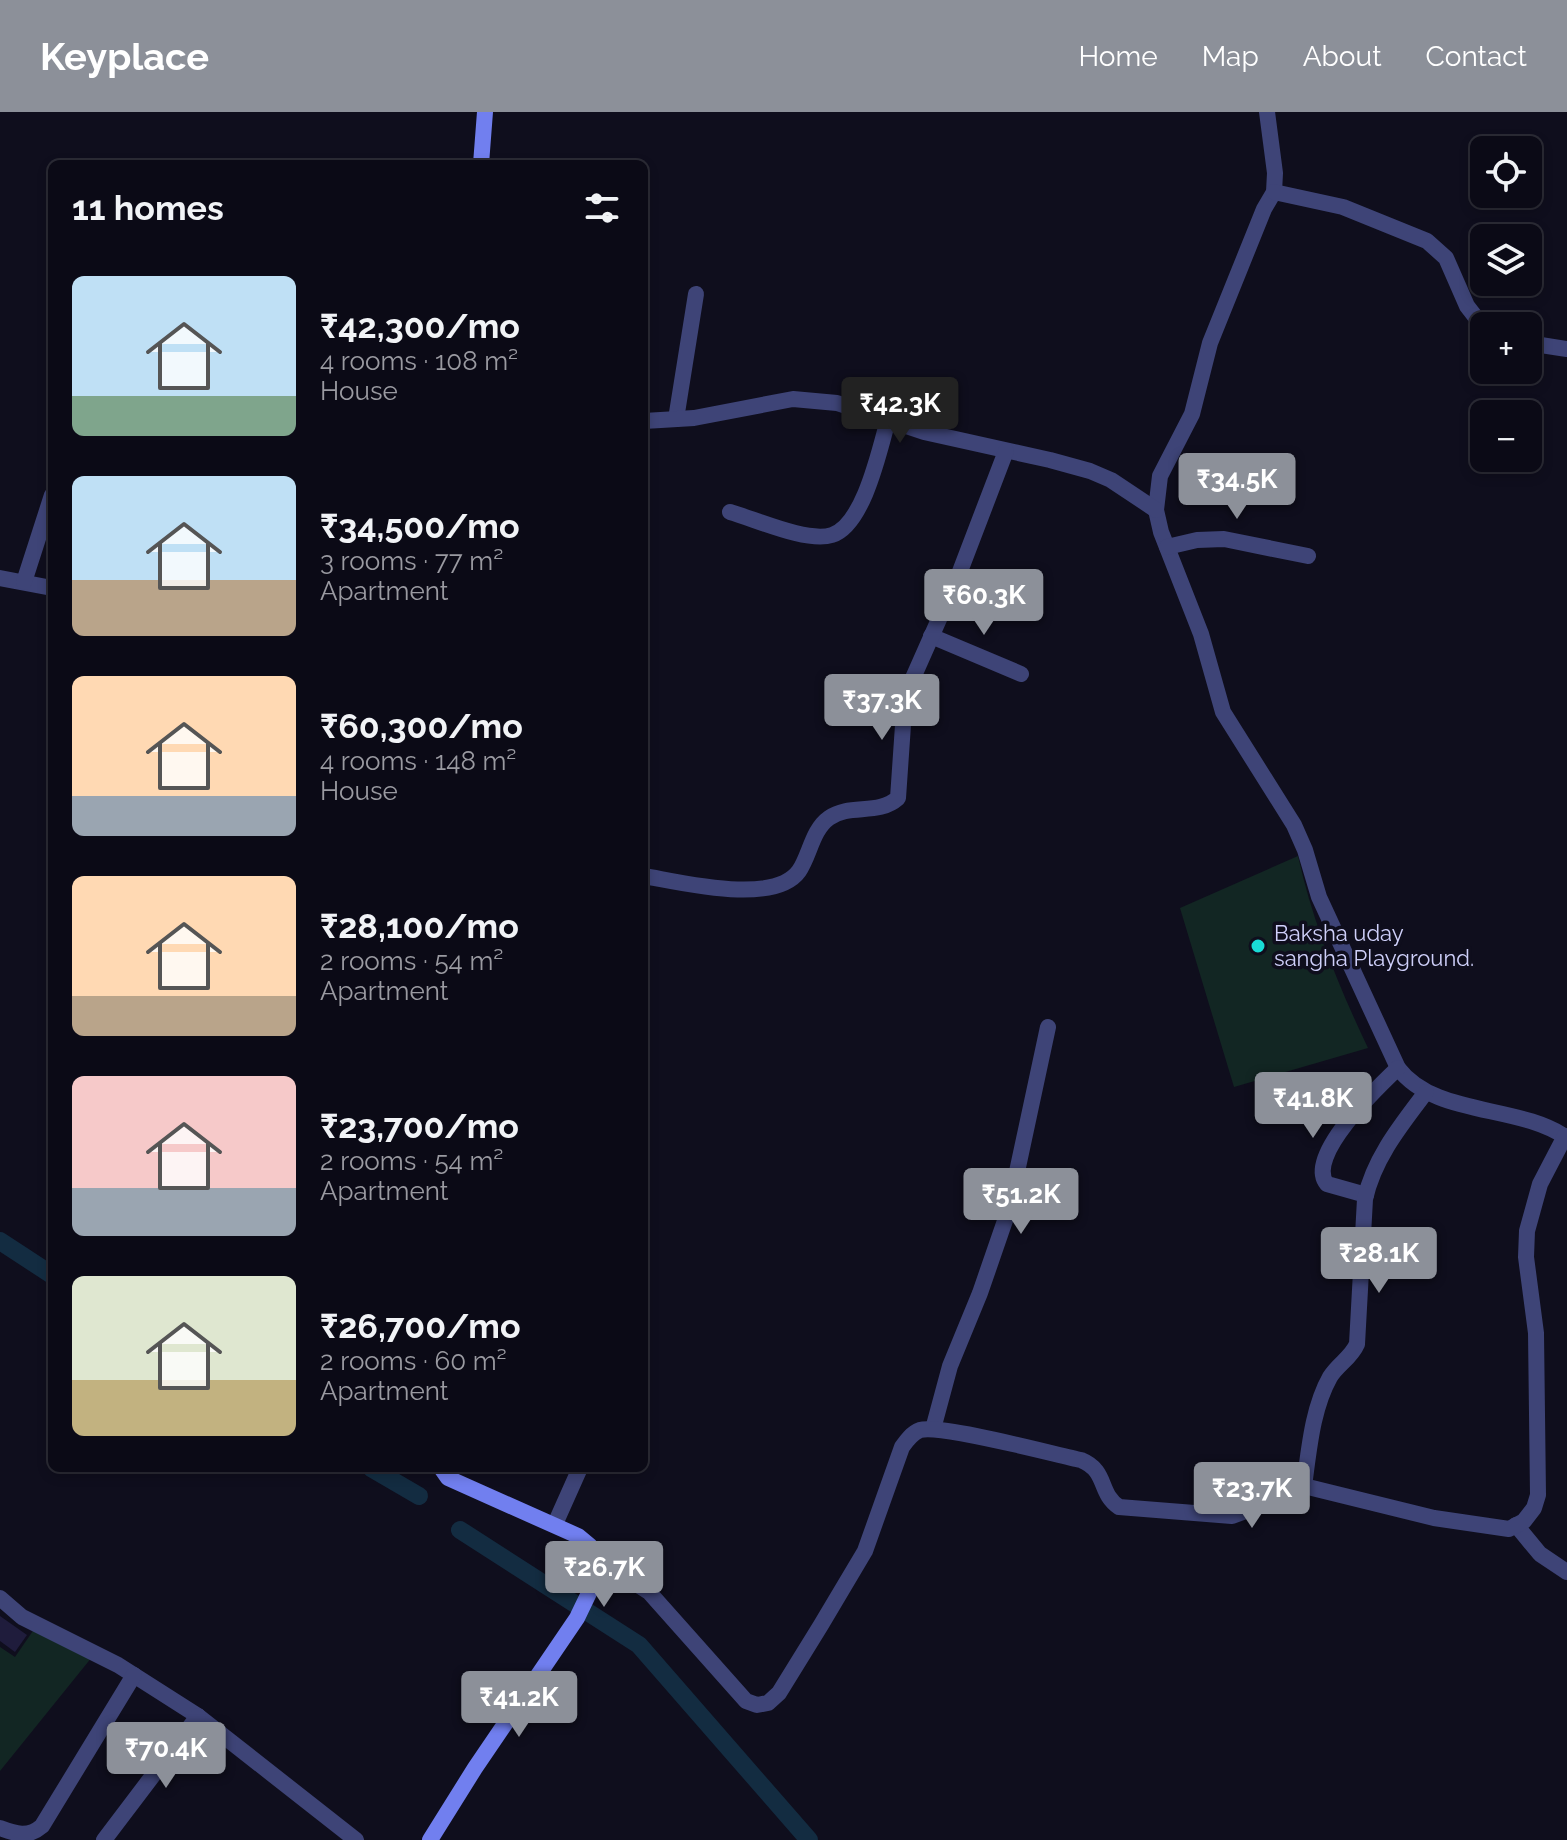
<!DOCTYPE html>
<meta charset="utf-8">
<style>
body{margin:0;font-family:Raleway,sans-serif;background:#191823;color:#f1f3f6;height:100vh;display:flex;flex-direction:column;font-size:30px;white-space:nowrap}
*{box-sizing:border-box;margin:0}
p{font-size:26px;color:#9a9aa1}
.icon{flex:none;width:44px;height:44px;fill:none;stroke:currentColor;stroke-width:2;stroke-linecap:round;stroke-linejoin:round}
.map{position:relative;flex:1;overflow:hidden}
.side{position:absolute;left:48px;top:48px;width:600px;height:1312px;display:flex;flex-direction:column;background:#0b0a16;border-radius:12px;box-shadow:0 4px 12px #0003,0 0 0 2px #2b2b35}
.side>*{flex:none}
.fabs{position:absolute;left:1470px;top:24px;display:grid;gap:16px}
.fabs a{display:grid;place-items:center;width:72px;height:72px;border-radius:12px;background:#0b0a16;box-shadow:0 4px 12px #0003,0 0 0 2px #2b2b35;font-size:40px}
.price{position:absolute;translate:-50% -68px;padding:0 18px;border-radius:8px;background:#8c9099;color:#fff;font-size:26px;line-height:52px;filter:drop-shadow(0 2px 4px #0008)}
.price::after{content:'';position:absolute;left:50%;top:48px;width:24px;height:18px;margin-left:-12px;background:inherit;clip-path:polygon(0 0,100% 0,50% 100%)}
.price.current{background:#222;color:#fff}
ul{padding:0;list-style:none}
li{display:flex;align-items:center;gap:24px;height:200px;padding:0 24px}
li span{display:grid;place-items:center;flex:none;width:224px;height:160px;border-radius:12px;color:#555}
li>.icon{margin-inline-start:auto}
span .icon{width:96px;height:96px;fill:#fffc;stroke-width:1}
li b{font-size:34px}
h2{display:flex;justify-content:space-between;align-items:center;height:96px;padding:0 24px;font-size:34px}
header{display:flex;align-items:center;gap:48px;box-sizing:border-box;height:112px;padding:0 40px;background:#8c9099;color:#fff}
header strong{font-size:38px}
nav{display:flex;gap:44px;margin-inline-start:auto;font-size:28px}
.map>svg:first-child{display:block}
</style>
<header>
<strong>Keyplace</strong>
<nav><a>Home</a><a>Map</a><a>About</a><a>Contact</a></nav>
</header>
<div class="map">
<svg width="1567" height="1728" viewBox="0 0 1567 1728">
<rect width="100%" height="100%" fill="#0f0e1d"/>
<g fill="#122623">
<path d="M1298,744C1313,811 1338,873 1368,936L1234,975L1180,796Z"/>
<polygon points="37,1513 92,1545 0,1659 0,1535 15,1545"/>
</g>
<g fill="none" stroke-linecap="round" stroke-linejoin="round">
<g stroke="#132c41" stroke-width="18">
<polyline points="0,1129 52,1163"/>
<polyline points="371,1356 419,1384"/>
<polyline points="460,1418 639,1533 809,1728"/>
</g>
</g>
<polygon fill="#1f1c3c" points="0,1504 27,1523 15,1540 0,1529"/>
<g fill="none" stroke-linecap="round" stroke-linejoin="round">
<g stroke="#3e4477" stroke-width="16">
<path d="M1267,0L1275,61L1274,80L1264,97L1210,231L1192,302L1160,364L1156,398L1161,420L1201,522L1223,600L1294,713L1305,738L1319,785L1398,956C1435,1005 1519,992 1567,1026"/>
<polyline points="1274,80 1343,95 1427,129 1446,146 1467,194 1484,216"/>
<polyline points="1528,231 1567,237"/>
<polyline points="676,307 696,182"/>
<polyline points="644,309 694,306 793,287 837,291 924,320 1050,348 1090,359 1111,368 1156,398"/>
<path d="M730,400C755,407 807,431 832,423C864,413 880,336 888,308"/>
<polyline points="1167,435 1197,428 1224,427 1308,444"/>
<polyline points="0,466 52,476"/>
<polyline points="24,470 52,383"/>
<polyline points="931,524 1021,562"/>
<path d="M644,764C680,770 774,794 799,759C810,743 812,718 829,706C850,691 878,704 898,686L905,584L959,462L1006,339"/>
<path d="M1366,1083L1327,1072C1304,1045 1379,974 1398,956"/>
<polyline points="933,1317 950,1254 980,1181 1009,1097 1048,915"/>
<path d="M1304,1374C1309,1339 1312,1297 1330,1265C1338,1252 1351,1246 1357,1232L1365,1087C1374,1046 1401,1013 1426,980"/>
<polyline points="555,1412 580,1356"/>
<polyline points="1516,1413 1540,1442 1567,1460"/>
<path d="M601,1456L635,1471L649,1480L746,1589L757,1593L768,1591L779,1581L821,1513L865,1439L902,1335C907,1328 912,1321 920,1318C941,1312 1053,1342 1081,1348C1108,1359 1098,1381 1119,1395L1232,1404L1243,1400L1265,1376L1304,1374L1434,1406L1509,1417L1524,1409L1534,1396L1538,1383L1536,1221L1526,1145L1527,1119L1540,1072L1565,1024"/>
<polyline points="0,1486 22,1505 118,1553 198,1604 356,1728"/>
<path d="M0,1716C16,1722 28,1726 42,1714L134,1563"/>
<polyline points="104,1728 198,1604"/>
</g>
<g stroke="#717fef" stroke-width="16">
<polyline points="481,52 485,0"/>
<polyline points="430,1728 475,1656 577,1506 601,1456 590,1434 578,1424 448,1366 441,1356"/>
</g>
</g>
<circle fill="#19dcd6" stroke="#0f0e1d" stroke-width="3" cx="1258" cy="834" r="8"/>
<g text-anchor="middle" dominant-baseline="central" stroke-width="7" stroke-linejoin="round" paint-order="stroke">
<g font-size="22" fill="#cfd0fa" stroke="#0f0e1d" text-anchor="start">
<text x="1274" y="821">Baksha uday<tspan x="1274" dy="25">sangha Playground.</tspan></text>
</g>
</g>
</svg>
<div class="fabs">
<a><svg class="icon" aria-label="locate" viewBox="0 0 24 24"><circle cx="12" cy="12" r="6"/><path d="M12 2v4M12 18v4M2 12h4M18 12h4"/></svg></a>
<a><svg class="icon" aria-label="layers" viewBox="0 0 24 24"><path d="M12 4l9 5-9 5-9-5zM3 14l9 5 9-5"/></svg></a>
<a>+</a>
<a>−</a>
</div>
<b class="price current" style="left:900px;top:333px">₹42.3K</b>
<b class="price" style="left:1237px;top:409px">₹34.5K</b>
<b class="price" style="left:984px;top:525px">₹60.3K</b>
<b class="price" style="left:882px;top:630px">₹37.3K</b>
<b class="price" style="left:1313px;top:1028px">₹41.8K</b>
<b class="price" style="left:1021px;top:1124px">₹51.2K</b>
<b class="price" style="left:1379px;top:1183px">₹28.1K</b>
<b class="price" style="left:1252px;top:1418px">₹23.7K</b>
<b class="price" style="left:604px;top:1497px">₹26.7K</b>
<b class="price" style="left:519px;top:1627px">₹41.2K</b>
<b class="price" style="left:166px;top:1678px">₹70.4K</b>
<section class="side">
<h2>11 homes<svg class="icon" aria-label="filters" viewBox="0 0 24 24"><path d="M4 7h16M4 17h16"/><circle cx="9" cy="7" r="2"/><circle cx="15" cy="17" r="2"/></svg></h2>
<ul>
<li><span style="background:linear-gradient(#bfe0f5 75%,#7fa58c 0)"><svg class="icon" aria-label="home" viewBox="0 0 24 24"><path d="M3 11l9-7 9 7M6 9v11h12V9"/></svg></span><div><b>₹42,300/mo</b><p>4 rooms · 108 m²</p><p>House</p></div></li>
<li><span style="background:linear-gradient(#bfe0f5 65%,#b9a48a 0)"><svg class="icon" aria-label="home" viewBox="0 0 24 24"><path d="M3 11l9-7 9 7M6 9v11h12V9"/></svg></span><div><b>₹34,500/mo</b><p>3 rooms · 77 m²</p><p>Apartment</p></div></li>
<li><span style="background:linear-gradient(#ffd9b3 75%,#9aa5b1 0)"><svg class="icon" aria-label="home" viewBox="0 0 24 24"><path d="M3 11l9-7 9 7M6 9v11h12V9"/></svg></span><div><b>₹60,300/mo</b><p>4 rooms · 148 m²</p><p>House</p></div></li>
<li><span style="background:linear-gradient(#ffd9b3 75%,#b9a48a 0)"><svg class="icon" aria-label="home" viewBox="0 0 24 24"><path d="M3 11l9-7 9 7M6 9v11h12V9"/></svg></span><div><b>₹28,100/mo</b><p>2 rooms · 54 m²</p><p>Apartment</p></div></li>
<li><span style="background:linear-gradient(#f6c9c9 70%,#9aa5b1 0)"><svg class="icon" aria-label="home" viewBox="0 0 24 24"><path d="M3 11l9-7 9 7M6 9v11h12V9"/></svg></span><div><b>₹23,700/mo</b><p>2 rooms · 54 m²</p><p>Apartment</p></div></li>
<li><span style="background:linear-gradient(#dfe7d0 65%,#c2b280 0)"><svg class="icon" aria-label="home" viewBox="0 0 24 24"><path d="M3 11l9-7 9 7M6 9v11h12V9"/></svg></span><div><b>₹26,700/mo</b><p>2 rooms · 60 m²</p><p>Apartment</p></div></li>
</ul>
</section>
</div>
